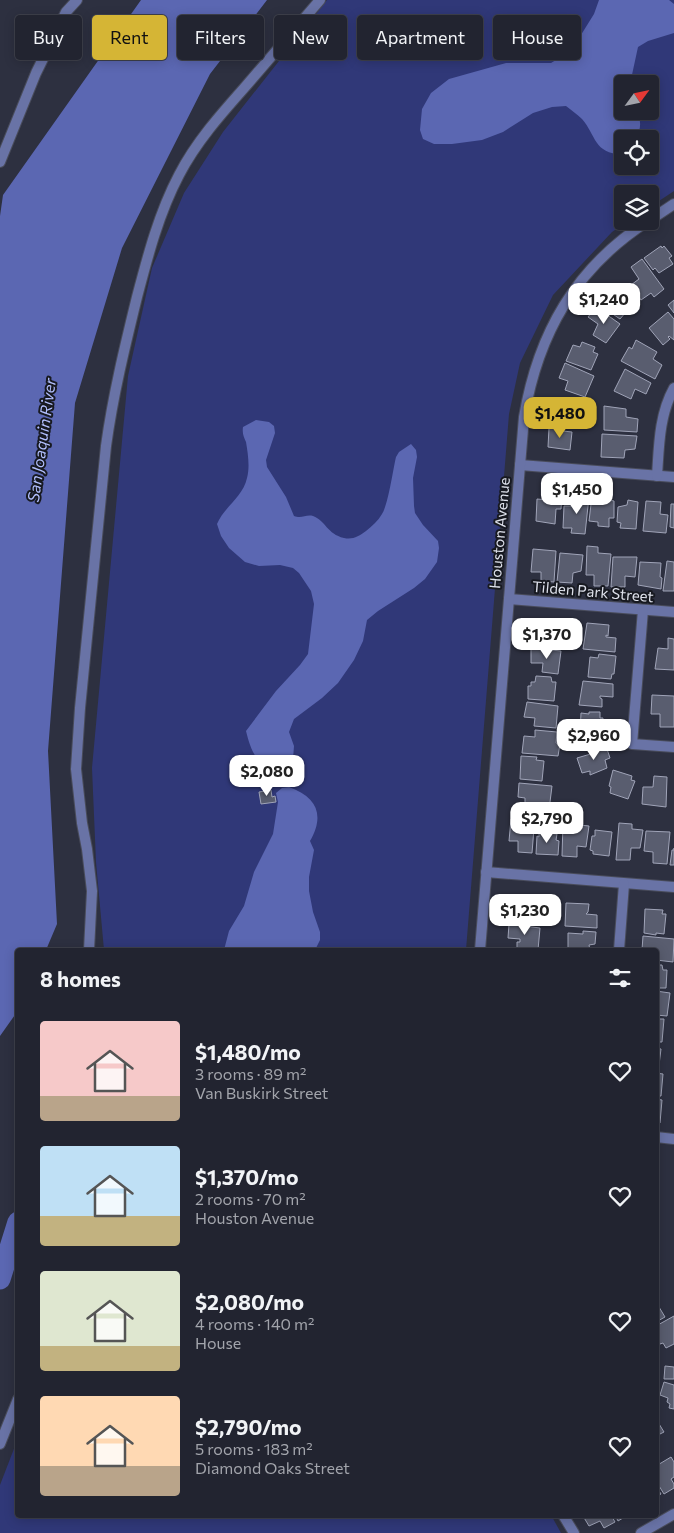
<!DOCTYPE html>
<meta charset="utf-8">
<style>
body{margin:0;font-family:Commissioner,sans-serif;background:#2a2c38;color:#f1f3f6;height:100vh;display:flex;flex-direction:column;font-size:19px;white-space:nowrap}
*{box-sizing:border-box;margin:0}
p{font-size:16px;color:#a2a4ab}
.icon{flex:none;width:28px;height:28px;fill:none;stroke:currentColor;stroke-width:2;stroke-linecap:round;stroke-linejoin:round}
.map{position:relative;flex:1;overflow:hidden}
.sheet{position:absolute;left:15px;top:948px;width:644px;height:570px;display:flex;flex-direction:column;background:#222430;border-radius:5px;box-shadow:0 2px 12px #0003,0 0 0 1px #3f414c}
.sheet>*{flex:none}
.top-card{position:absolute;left:15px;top:15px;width:645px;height:45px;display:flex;gap:10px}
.needle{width:32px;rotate:57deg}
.tools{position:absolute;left:614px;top:75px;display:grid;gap:10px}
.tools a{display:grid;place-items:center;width:45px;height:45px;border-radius:5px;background:#222430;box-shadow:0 2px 12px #0003,0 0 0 1px #3f414c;font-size:25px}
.price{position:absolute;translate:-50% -42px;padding:0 11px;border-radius:10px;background:#fff;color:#222;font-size:16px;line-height:32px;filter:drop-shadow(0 1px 2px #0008)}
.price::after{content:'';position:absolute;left:50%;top:30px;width:15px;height:11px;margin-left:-8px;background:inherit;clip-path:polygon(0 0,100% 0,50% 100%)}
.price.on{background:#d5b535;color:#111}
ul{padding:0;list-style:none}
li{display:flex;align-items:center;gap:15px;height:125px;padding:0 25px}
li span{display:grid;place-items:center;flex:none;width:140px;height:100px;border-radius:5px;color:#555}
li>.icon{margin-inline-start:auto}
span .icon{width:60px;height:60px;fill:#fffc;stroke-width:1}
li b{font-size:21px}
h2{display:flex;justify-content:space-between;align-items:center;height:60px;padding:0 25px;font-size:21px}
.pill{padding:0 18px;border-radius:5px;background:#222430;box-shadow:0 2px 12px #0003,0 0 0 1px #3f414c;font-size:18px;line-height:45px}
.pill.on{background:#d5b535;color:#111}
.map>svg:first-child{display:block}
</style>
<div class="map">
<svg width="674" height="1533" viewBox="0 0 674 1533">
<rect width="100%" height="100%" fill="#2d3040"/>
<g fill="#303878" fill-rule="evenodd">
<path d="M327,0H674V191L650,207V194H622V221H628L612,232L553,295L520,363L509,414L466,950H104L96,862L92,768L128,376L152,268L184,193L223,132ZM622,84H650V111H622ZM622,139H650V166H622Z"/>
<polygon points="17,1441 18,1515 551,1515 561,1533 0,1533 0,1485"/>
</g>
<g fill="#5b67b2">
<polygon points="141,0 267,0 210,74 122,248 75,403 48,751 57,924 46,950 18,950 17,1012 0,1036 0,216 3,195"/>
<path d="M599,0H669L674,4V33L648,41L638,47L630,84H622V111H636C642,121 641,128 636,139H622V154C594,154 596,135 582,119C577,114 571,110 566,106L552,107L533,113L503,132L482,140L452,144H434L423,139L420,130L422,109L431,93L449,79L506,63H551L571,51L594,14Z"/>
<path d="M256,420L269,422L274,426L275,433L266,460L267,467L286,497L294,516C302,519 306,514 313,516C326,521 327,534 344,538C353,540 359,536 366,531C372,526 378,521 382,514C388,505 393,470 396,457L399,452L411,444L416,450L417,457L413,478L414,506L415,513L423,525L438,541L439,548L437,562L425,579L414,588L378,611L367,620L363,641L354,660L338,683L322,698L294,719L289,732L294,746L293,759L289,766L277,775C257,764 251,752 246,731L276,691L300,665L308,654L314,604L311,591L299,573L293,568L280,565L259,566L245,562L229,548L221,536L217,524C224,507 243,497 247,478C250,467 248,454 246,442C244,437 242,434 243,427Z"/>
<path d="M289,787C317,797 325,815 310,841L314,850L309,877V891L313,912L320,932V940L315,950H224L229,931L244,906L254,872L273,834L278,802L276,793L282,788Z"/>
</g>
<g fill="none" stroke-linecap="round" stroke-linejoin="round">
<polyline stroke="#5b67b2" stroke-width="21" points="0,1279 18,1222"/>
</g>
<g fill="#595d6f" stroke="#a0a4b8">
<polygon points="661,246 662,248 664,246 672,256 669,258 673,264 659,273 655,268 653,270 644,258"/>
<polygon points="642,259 664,289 654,297 651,293 641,300 631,285 639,279 631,267"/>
<polygon points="618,289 630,299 628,302 632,305 620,319 598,304 606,293 610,296 612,292 615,294"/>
<polygon points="674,300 674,313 668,305"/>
<polygon points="596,307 620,324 606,343 593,335 598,324 588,317"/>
<polygon points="668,312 674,319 674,340 669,336 668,337 670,339 663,345 649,328"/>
<polygon points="636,340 657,352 653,359 662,365 655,379 621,361 629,347 632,349"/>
<polygon points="582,342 595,347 593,352 598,354 591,370 566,361 573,345 580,347"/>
<polygon points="565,363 594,376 585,397 565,390 568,381 559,378"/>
<polygon points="625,369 651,383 646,394 635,389 631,399 614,391"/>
<polygon points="565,401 588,404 584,428 549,423 552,410 562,412"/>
<polygon points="604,406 626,409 626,417 638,419 637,432 604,430"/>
<polygon points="549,428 563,429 563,431 572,432 570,450 548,447"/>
<polygon points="602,434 637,436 635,449 625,450 624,458 601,457"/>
<polygon points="548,493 562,495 561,509 556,509 555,524 536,521 537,499 548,500"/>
<polygon points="574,495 589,497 585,534 571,533 572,528 563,528 564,506 572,506"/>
<polygon points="592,496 614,501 614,518 609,518 609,527 598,526 598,522 589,521"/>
<polygon points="628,500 638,502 636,529 620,528 621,523 617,522 618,507 627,505"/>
<polygon points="646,501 661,502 660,514 668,515 666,533 643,531"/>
<polygon points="671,504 674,504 674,528 670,527"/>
<polygon points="587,546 598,547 598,553 611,554 608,586 594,586 594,575 586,575"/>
<polygon points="533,549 556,551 554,582 541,581 541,572 531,572"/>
<polygon points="560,553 583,555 581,571 573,573 572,583 557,582"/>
<polygon points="613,557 637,557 635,577 625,576 625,587 611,587"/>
<polygon points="667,561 674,562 674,591 663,591"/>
<polygon points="640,562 661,563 660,577 662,578 661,589 638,585"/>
<polygon points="533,621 551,623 551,626 555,627 553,647 531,645"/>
<polygon points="587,623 609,625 608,636 606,635 606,637 616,638 615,652 583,649"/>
<polygon points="668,638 674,639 674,670 655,669 658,648 668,649"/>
<polygon points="531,648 561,651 558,674 542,672 543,663 531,663"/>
<polygon points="599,654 616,656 614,674 612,674 611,679 588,677 590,657 598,658"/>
<polygon points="536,676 551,677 552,682 556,682 554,701 528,699 528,686 531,686 531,682 535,682"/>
<polygon points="583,681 613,684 613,697 600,696 600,698 602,699 602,707 579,705"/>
<polygon points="652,695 674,696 674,727 660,727 660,714 651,714"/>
<polygon points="527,702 558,706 556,728 534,726 535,718 524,717"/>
<polygon points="589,712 600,712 600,718 603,718 601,736 586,736 587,733 580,733 581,713 589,714"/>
<polygon points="535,730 557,732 556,743 560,744 558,756 522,753 524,736 535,737"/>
<polygon points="606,746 610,758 605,760 607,768 590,775 590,771 582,773 577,758 594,753 593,750"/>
<polygon points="521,756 537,757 536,760 544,761 542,781 520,779"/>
<polygon points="613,770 632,776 631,780 635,781 628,799 610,793 611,787 609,786"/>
<polygon points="654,776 667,777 666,807 642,804 643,787 653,787"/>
<polygon points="519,783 552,786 549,810 525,806 525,798 518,797"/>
<polygon points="271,790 272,797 275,796 276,802 261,804 259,792"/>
<polygon points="523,815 535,816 532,853 518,852 518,841 509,841 511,819 522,819"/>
<polygon points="563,823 589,826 586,847 577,846 577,857 562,856"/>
<polygon points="619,823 632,824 632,829 643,830 640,848 631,848 630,860 616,860"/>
<polygon points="595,830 612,832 609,856 593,854 593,851 590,850 592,836 595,836"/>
<polygon points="646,831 670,832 667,864 653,863 653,852 644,851"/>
<polygon points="539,832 557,834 556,840 559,841 558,855 536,854 537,836 539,837"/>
<polygon points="674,848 674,865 670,865 672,850 674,850"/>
<polygon points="518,899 534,901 535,905 538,905 538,922 509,918 510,908 517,909"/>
<polygon points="566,903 589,904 588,912 586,914 597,915 597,928 565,926"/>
<polygon points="645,909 663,910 662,914 666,914 664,934 656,933 656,935 644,933"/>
<polygon points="509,924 540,928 538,950 517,948 517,942 520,942 520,939 508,938"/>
<polygon points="583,931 596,932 595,944 589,945 590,950 572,950 568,948 568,933 583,934"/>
<polygon points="643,936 674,939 673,962 656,960 656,950 642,950"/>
<polygon points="656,965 662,965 663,970 667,970 666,988 656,988"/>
<polygon points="656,991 670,993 667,1016 656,1015"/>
<polygon points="656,1019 664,1019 662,1042 656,1042"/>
<polygon points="656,1048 661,1049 659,1065 656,1065"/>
<polygon points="656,1073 663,1074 661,1096 656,1096"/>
<polygon points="656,1099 662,1100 660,1123 656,1123"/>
<polygon points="656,1302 665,1317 656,1322"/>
<polygon points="674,1316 674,1344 666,1348 663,1343 660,1344 658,1340 656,1341 656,1326"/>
<polygon points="665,1366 674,1367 674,1379 664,1379"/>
<polygon points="664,1382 674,1385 674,1409 669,1408 670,1404 667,1402 668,1398 660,1395"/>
<polygon points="656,1419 664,1432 656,1436"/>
<polygon points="671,1457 674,1462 674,1477 671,1479 674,1484 674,1488 664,1494 656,1481 656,1466"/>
<polygon points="656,1486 661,1494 656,1497"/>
<polygon points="611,1515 615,1522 604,1528 600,1521 589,1526 583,1516"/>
<polygon points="615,1515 628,1515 618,1521"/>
</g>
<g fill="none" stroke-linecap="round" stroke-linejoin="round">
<g stroke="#494c5b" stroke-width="12">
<g id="minor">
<polyline points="0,162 36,73 66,12 77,0"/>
<polyline points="650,220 674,204"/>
<polyline points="520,465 674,477"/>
<path d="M657,476C659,446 659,415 674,388"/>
<polyline points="509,599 674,612"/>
<polyline points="643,610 632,744 674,747"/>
<polyline points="486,872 674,887"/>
<path d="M89,950L92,891L87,849L82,823L76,769L80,708L106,446C113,395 125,346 137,297C148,255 159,213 179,175C196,142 221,114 245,87C270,58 295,29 320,0"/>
<path d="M480,950L524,417C538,334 575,268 648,221"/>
<polyline points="619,950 624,884"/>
<polyline points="656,1137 674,1139"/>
<polyline points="0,1444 18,1399"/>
<polyline points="563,1515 574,1533"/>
<polyline points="641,1533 674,1514"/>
</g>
</g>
<use href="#minor" stroke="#6973a6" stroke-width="10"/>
</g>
<g text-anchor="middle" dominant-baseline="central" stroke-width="4" stroke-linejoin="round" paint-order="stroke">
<g font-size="15" fill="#dee1eb" stroke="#171920">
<text transform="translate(499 533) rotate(-85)">Houston Avenue</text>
<text transform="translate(593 591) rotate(5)">Tilden Park Street</text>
</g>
<g font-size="16" font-style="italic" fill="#b2bffd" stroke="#171920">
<text transform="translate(41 440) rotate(-82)">San Joaquin River</text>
</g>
</g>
</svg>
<div class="tools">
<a><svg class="needle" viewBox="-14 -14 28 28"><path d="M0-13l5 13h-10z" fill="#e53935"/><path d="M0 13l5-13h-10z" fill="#a2a4ab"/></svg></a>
<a><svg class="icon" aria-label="locate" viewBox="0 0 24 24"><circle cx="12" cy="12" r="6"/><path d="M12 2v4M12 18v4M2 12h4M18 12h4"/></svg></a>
<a><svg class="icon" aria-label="layers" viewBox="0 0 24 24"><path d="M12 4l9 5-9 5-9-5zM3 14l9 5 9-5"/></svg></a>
</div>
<b class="price" style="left:604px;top:325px">$1,240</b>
<b class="price on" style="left:560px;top:439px">$1,480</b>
<b class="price" style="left:577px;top:515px">$1,450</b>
<b class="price" style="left:547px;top:660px">$1,370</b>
<b class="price" style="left:594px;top:761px">$2,960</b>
<b class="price" style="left:267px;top:797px">$2,080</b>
<b class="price" style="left:547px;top:844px">$2,790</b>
<b class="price" style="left:525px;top:936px">$1,230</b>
<div class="top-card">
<a class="pill">Buy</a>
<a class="pill on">Rent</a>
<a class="pill">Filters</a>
<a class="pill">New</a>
<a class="pill">Apartment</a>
<a class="pill">House</a>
</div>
<section class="sheet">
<h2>8 homes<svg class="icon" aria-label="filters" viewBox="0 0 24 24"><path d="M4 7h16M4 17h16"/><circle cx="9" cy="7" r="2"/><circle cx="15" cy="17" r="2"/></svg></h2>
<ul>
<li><span style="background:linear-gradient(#f6c9c9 75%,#b9a48a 0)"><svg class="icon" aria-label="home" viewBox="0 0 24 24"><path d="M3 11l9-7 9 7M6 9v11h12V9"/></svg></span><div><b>$1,480/mo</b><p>3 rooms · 89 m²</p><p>Van Buskirk Street</p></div><svg class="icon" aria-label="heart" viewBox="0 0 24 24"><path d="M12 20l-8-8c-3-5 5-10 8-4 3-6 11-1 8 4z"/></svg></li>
<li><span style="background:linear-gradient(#bfe0f5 70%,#c2b280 0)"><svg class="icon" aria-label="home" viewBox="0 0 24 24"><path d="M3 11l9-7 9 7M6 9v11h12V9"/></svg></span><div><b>$1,370/mo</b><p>2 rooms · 70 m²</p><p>Houston Avenue</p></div><svg class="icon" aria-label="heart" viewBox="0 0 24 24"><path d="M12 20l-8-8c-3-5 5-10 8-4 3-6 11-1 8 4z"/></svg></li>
<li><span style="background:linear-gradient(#dfe7d0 75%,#c2b280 0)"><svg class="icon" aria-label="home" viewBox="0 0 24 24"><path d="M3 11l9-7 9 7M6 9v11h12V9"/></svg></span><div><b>$2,080/mo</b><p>4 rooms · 140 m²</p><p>House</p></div><svg class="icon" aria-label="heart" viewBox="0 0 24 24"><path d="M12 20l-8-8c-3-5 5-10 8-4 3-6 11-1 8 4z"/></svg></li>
<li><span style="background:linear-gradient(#ffd9b3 70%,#b9a48a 0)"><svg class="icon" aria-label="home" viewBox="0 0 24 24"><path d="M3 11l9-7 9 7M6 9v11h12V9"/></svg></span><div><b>$2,790/mo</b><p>5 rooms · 183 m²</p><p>Diamond Oaks Street</p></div><svg class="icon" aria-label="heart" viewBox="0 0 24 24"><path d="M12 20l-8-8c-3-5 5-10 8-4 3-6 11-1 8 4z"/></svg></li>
</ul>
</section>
</div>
